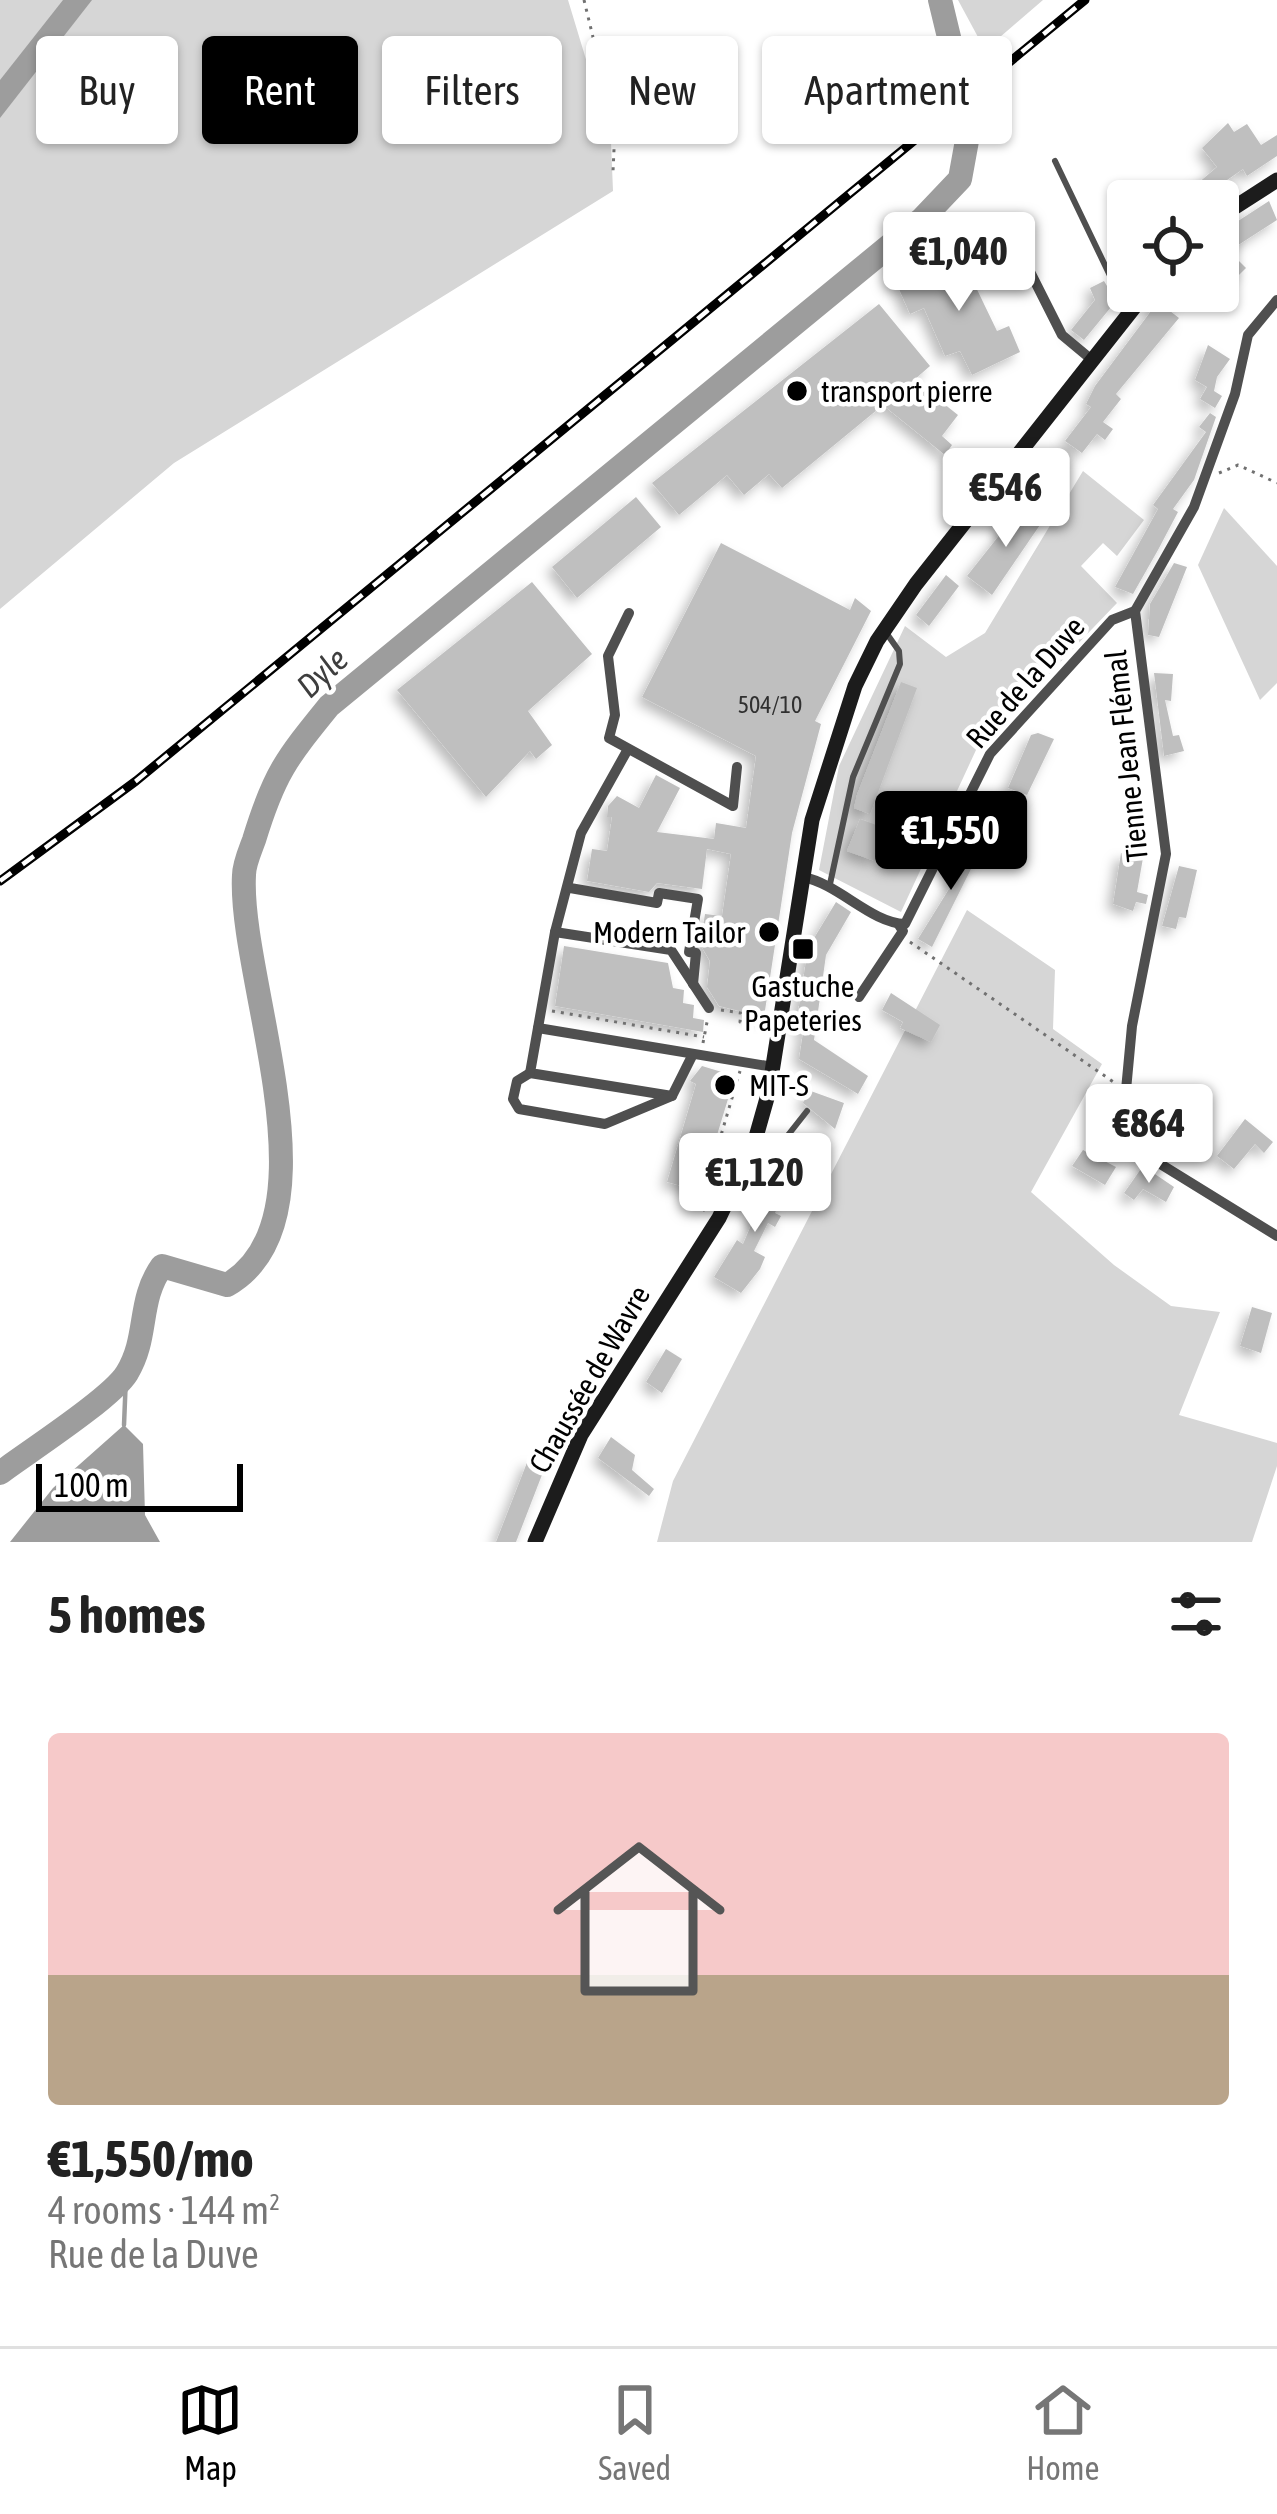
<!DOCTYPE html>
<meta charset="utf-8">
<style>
body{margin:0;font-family:"Asap Condensed",sans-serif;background:#f6f6f6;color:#222;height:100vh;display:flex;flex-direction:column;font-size:45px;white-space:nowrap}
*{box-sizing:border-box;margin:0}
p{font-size:39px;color:#767676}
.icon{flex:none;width:66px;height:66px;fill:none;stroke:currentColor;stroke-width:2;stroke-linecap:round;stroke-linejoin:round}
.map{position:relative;height:1542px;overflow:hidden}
.drawer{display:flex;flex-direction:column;background:#fff;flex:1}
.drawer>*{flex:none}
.top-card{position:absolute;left:36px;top:36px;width:1206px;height:108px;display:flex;gap:24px}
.fabs{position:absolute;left:1107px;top:180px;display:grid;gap:24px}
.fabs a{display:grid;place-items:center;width:132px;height:132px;border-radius:12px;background:#fff;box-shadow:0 3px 9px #0004;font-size:60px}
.scale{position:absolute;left:36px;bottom:30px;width:207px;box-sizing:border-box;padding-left:12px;border:6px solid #000;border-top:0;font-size:33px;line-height:42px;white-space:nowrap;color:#000;-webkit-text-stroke:9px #fff;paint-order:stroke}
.price{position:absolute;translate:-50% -102px;padding:0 27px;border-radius:12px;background:#fff;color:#222;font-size:39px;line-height:78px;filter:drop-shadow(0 3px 6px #0008)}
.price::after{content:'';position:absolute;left:50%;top:72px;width:36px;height:27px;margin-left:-18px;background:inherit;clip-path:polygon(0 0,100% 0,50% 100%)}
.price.current{background:#000;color:#fff}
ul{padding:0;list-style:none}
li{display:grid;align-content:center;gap:24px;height:636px;padding:0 48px}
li+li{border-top:3px solid #e0e0e0}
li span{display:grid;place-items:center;height:372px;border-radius:12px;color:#555}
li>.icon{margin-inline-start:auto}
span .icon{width:216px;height:216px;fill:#fffc;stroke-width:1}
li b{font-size:51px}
h2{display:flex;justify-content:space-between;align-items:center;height:144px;padding:0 48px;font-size:51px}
.chip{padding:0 42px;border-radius:12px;background:#fff;box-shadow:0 3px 9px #0004;font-size:42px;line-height:108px}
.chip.current{background:#000;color:#fff}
.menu{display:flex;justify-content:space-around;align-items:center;height:168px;border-top:3px solid #e0e0e0;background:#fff;font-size:33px;color:#767676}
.menu a{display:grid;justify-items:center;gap:6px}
.menu .current{color:#000}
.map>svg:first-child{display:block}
</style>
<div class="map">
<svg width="1277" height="1542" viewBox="0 0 1277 1542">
<defs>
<filter id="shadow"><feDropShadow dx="-6" dy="6" stdDeviation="6" flood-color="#0004"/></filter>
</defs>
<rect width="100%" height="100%" fill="#fff"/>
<g fill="#d6d6d6">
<polygon points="0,0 568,0 611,142 613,191 174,463 0,609"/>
<polygon points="958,0 1043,0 985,50"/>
<polygon points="1083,471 1144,520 1117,556 1103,543 1081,566 1117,603 976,750 901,912 819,870 839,766 905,626 946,657 985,633"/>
<polygon points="1224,508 1277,566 1277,683 1260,700 1198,565"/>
<polygon points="967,910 1055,970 1053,1029 1102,1064 1031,1192 1114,1265 1171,1306 1220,1312 1179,1415 1277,1443 1277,1466 1252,1542 657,1542 673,1481"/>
</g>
<g fill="#9d9d9d">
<polygon points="63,0 92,0 0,118 0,80"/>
<polygon points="124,1425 143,1444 145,1515 160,1542 10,1542 53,1488"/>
</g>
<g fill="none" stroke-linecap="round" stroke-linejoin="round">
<polyline stroke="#9d9d9d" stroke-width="4.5" points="124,1425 126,1376"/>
<path stroke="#9d9d9d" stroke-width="24" d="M0,1473C28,1452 112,1398 127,1373C149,1337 137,1301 162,1266L227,1285C341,1220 238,979 244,875C244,864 250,851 254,840C274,774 286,759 329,706L922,219L960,179L970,124L940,0"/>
</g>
<g fill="#bfbfbf" filter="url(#shadow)">
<polygon points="1228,123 1234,132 1247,124 1261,145 1277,135 1277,156 1247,176 1243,169 1214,189 1218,194 1209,201 1177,201 1217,167 1202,148"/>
<polygon points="1269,201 1277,220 1229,251 1246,268 1238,276 1218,258 1218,234"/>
<polygon points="956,246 997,331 1009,326 1020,352 972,375 960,351 945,356 924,308 910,314 899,289 935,271 929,259"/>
<polygon points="1104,281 1116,301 1084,340 1071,330 1095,300 1090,288"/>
<polygon points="1166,291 1186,291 1170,311 1179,318 1116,394 1121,399 1103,422 1113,429 1105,440 1097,434 1082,453 1065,441 1091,407 1086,404 1095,386"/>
<polygon points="879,304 930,366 914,380 958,415 942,436 952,445 945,455 883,405 782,488 769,474 744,495 727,475 679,515 652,483"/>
<polygon points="1208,345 1230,359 1217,377 1214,391 1222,396 1215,408 1200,399 1207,387 1195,380"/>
<polygon points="1210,413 1216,417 1194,480 1173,509 1178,512 1158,550 1133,594 1115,587 1158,509 1153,505 1206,432 1199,427"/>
<polygon points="636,497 661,527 577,598 552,567"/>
<polygon points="1024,504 1044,519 992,595 967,576"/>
<polygon points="721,543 850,610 855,598 871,611 815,721 821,724 792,833 764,1017 719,1006 707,987 710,961 700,944 705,914 722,916 731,854 707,849 702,889 657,883 649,892 587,881 592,849 607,851 612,817 607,817 608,806 617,796 639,808 656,775 680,788 657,832 714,839 716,823 746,828 756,756 642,697"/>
<polygon points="1174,563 1187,567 1159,637 1148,635 1150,604"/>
<polygon points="946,575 959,586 929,626 916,615"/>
<polygon points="532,582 592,654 528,711 552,745 536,759 530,751 486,797 397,690"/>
<polygon points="1154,673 1173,674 1171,701 1165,700 1173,736 1179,735 1184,751 1164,756"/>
<polygon points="901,682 917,688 870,814 854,808 857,795"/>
<polygon points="1038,733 1054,739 1027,795 1008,788 1031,735"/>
<polygon points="860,819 887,829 875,861 847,851"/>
<polygon points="968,839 983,845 932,947 918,939 949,889"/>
<polygon points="1121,853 1143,858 1137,892 1148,895 1146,904 1136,902 1133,911 1113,904"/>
<polygon points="1179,866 1197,870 1186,918 1179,917 1176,929 1162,926"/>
<polygon points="836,902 851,912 826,955 814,1040 868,1076 858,1094 799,1059 804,1026 796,1025 808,948"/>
<polygon points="564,946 668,963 673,988 684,990 683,1003 694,1005 693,1018 704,1020 703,1032 555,1006"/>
<polygon points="891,993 940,1025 931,1042 900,1028 903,1022 882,1010"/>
<polygon points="702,1066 735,1076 700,1191 667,1182 696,1084 690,1081"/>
<polygon points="808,1090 844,1103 835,1129 803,1103"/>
<polygon points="1245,1119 1273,1142 1264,1153 1255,1144 1234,1169 1217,1156"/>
<polygon points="1083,1150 1116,1167 1105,1185 1072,1166"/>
<polygon points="778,1162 794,1170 775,1213 781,1216 775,1227 768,1223 754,1251 765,1257 760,1269 741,1293 714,1277 737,1240 743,1244"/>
<polygon points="1143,1166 1174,1187 1166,1202 1143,1189 1134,1200 1124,1193"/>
<polygon points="1252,1307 1272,1313 1261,1353 1240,1346"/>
<polygon points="666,1349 682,1359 662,1393 646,1382"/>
<polygon points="611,1437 635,1455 632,1470 654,1489 649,1496 598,1458"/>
<polygon points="528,1460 545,1467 516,1542 496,1542"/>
</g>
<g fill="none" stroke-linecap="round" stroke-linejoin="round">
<g stroke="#717171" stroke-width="3" stroke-dasharray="3 6" stroke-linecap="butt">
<polyline points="584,0 615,128 613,171"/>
<polyline points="1219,473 1238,465 1277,483"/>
<polyline points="910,942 1115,1083"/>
<polyline points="721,1010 741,1013 740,1022 767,1027"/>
<polyline points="552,1011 704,1037"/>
<polyline points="703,1043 708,1017"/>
<polyline points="705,1211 701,1203 740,1071"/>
</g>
<g stroke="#4f4f4f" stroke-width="6">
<polyline points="1055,161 1114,284 1131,306"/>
<polyline points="830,884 853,777 900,664 899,651 887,634"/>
<polyline points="754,1144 781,1144 807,1111"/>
</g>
<g stroke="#4f4f4f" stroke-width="10">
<polyline points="1016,244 1062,335 1092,360"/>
<polyline points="1277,300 1248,335 1235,394 1194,507 1135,611 1166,854 1132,1026 1126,1090 1136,1134 1162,1165 1277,1236"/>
<polyline points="629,613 608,656 615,715 609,738 733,806 737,767"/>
<polyline points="628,749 581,833 555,932 530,1073 672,1096 692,1056"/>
<path d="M803,877C839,884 871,923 905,924L990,754L1112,620L1135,611"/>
<polyline points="570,888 657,903 659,893 698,899 689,952 696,953 693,984"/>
<polyline points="555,932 671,950 709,1008"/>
<polyline points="859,997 903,931 899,925"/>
<polyline points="538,1028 773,1067"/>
<polyline points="530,1073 517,1081 513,1099 519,1109 605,1124 672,1096"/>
</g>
<g stroke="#1c1c1c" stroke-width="15">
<polyline points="1218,218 1277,180"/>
<polyline points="535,1542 581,1435 719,1218 754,1144 769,1091 812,820 855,686 877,641 916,584 1147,291"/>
</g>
<g stroke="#000" stroke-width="9">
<polyline id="rail" points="0,881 136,781 1085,0"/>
</g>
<use href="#rail" stroke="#fff" stroke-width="4.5" stroke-dasharray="14" stroke-linecap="butt"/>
</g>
<g fill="#000" stroke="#fff" stroke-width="4.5">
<circle cx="797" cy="391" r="12"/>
<circle cx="769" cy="932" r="12"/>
<rect x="791" y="937" width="24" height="24" rx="6"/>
<circle cx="725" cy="1085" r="12"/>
</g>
<g text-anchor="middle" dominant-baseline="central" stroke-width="9" stroke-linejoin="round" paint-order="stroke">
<g font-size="24" fill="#303030">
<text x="770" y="704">504/10</text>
</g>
<g font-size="30" fill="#000" stroke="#fff" text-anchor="start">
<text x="821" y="391">transport pierre</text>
<text x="745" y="932" text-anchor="end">Modern Tailor</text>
<text x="803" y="986" text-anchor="middle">Gastuche<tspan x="803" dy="34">Papeteries</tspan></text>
<text x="749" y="1085">MIT-S</text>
</g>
<g font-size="30" fill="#000" stroke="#fff">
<text transform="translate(1025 682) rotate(-49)">Rue de la Duve</text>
<text transform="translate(1126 756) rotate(-96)">Tienne Jean Flémal</text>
<text transform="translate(589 1379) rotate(-60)">Chaussée de Wavre</text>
</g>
<g font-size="33" font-style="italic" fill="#3e3e3e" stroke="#fff">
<text transform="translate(322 672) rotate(-43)">Dyle</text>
</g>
</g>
</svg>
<div class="fabs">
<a><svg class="icon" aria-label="locate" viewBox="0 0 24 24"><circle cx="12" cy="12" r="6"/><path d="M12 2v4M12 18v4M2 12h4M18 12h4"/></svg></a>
</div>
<div class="scale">100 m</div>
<b class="price" style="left:959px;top:314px">€1,040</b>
<b class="price" style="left:1006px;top:550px">€546</b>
<b class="price current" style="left:951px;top:893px">€1,550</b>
<b class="price" style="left:1149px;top:1186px">€864</b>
<b class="price" style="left:755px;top:1235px">€1,120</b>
<div class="top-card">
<a class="chip">Buy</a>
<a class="chip current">Rent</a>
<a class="chip">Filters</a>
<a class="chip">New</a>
<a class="chip">Apartment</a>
</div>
</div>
<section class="drawer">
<h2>5 homes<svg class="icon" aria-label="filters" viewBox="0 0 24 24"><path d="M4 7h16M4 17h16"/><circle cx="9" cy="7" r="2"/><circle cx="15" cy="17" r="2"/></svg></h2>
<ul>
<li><span style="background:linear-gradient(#f6c9c9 65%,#b9a48a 0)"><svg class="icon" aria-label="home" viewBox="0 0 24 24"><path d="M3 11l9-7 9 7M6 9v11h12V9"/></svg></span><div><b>€1,550/mo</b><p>4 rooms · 144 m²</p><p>Rue de la Duve</p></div></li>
</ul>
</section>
<nav class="menu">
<a class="current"><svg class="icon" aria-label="map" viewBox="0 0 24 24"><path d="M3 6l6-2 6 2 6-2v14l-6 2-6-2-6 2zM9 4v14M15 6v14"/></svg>Map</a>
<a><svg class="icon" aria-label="saved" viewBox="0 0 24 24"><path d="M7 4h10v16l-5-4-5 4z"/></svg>Saved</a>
<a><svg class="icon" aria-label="home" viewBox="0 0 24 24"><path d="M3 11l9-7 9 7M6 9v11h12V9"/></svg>Home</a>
</nav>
